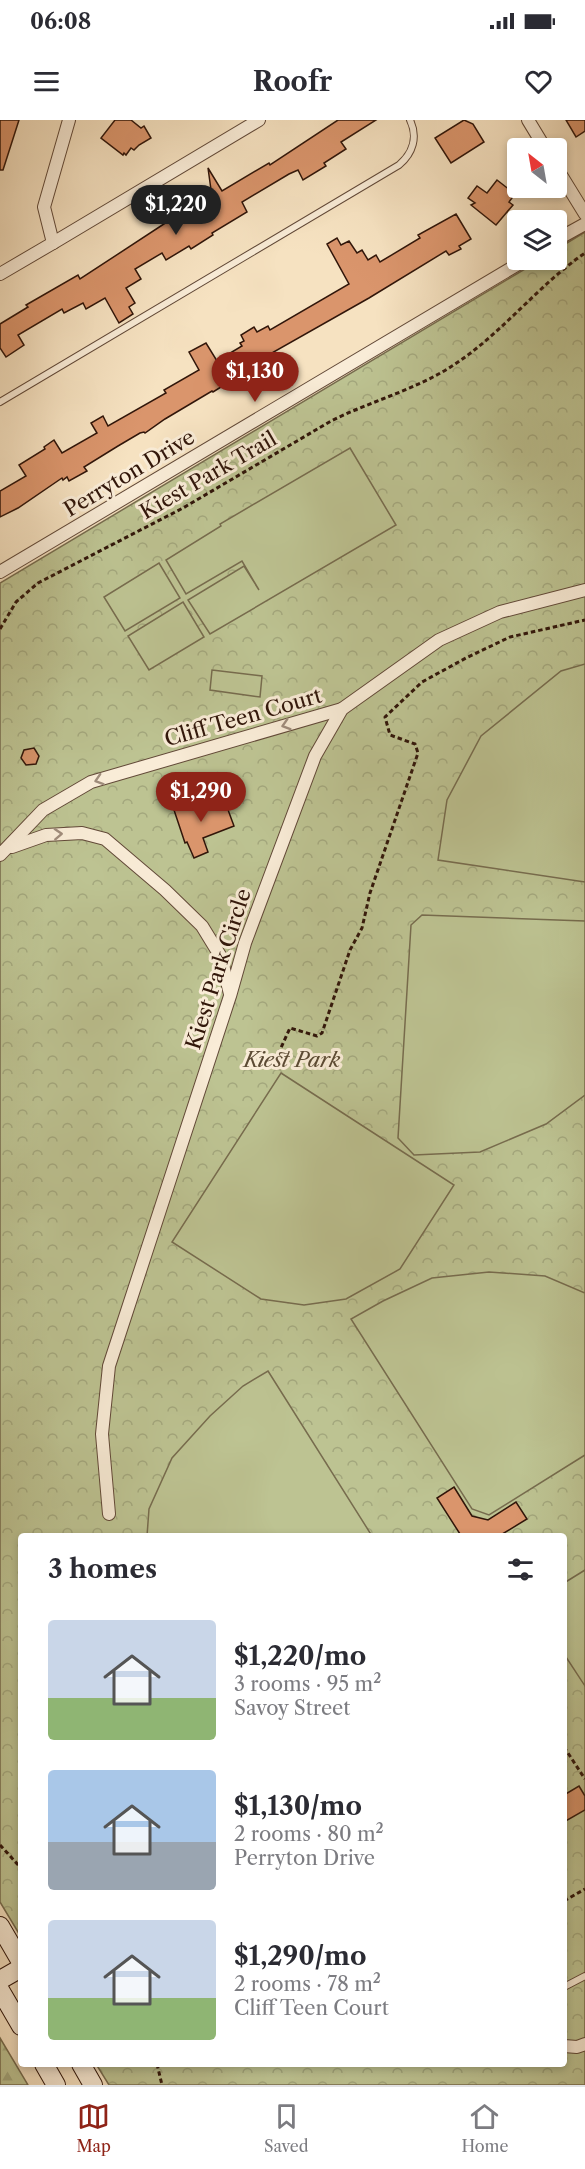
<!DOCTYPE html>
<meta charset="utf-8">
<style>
body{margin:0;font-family:"Libre Caslon Text",serif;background:#f7f7f7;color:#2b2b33;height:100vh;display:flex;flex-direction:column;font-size:22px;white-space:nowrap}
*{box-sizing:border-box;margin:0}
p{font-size:20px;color:#7c7c81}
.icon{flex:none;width:33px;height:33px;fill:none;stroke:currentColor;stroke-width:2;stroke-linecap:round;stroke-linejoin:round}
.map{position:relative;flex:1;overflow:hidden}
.drawer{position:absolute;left:18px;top:1413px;width:549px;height:534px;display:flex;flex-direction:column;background:#fff;border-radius:6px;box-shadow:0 3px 9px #0003}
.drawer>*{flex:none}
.needle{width:39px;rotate:329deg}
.fabs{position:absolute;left:507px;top:18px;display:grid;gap:12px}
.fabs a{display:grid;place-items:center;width:60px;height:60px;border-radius:6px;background:#fff;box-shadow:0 3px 9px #0003;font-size:30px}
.price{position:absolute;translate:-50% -51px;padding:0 14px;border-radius:21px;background:#8f2418;color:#fff;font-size:20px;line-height:39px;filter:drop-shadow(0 2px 3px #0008)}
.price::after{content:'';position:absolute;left:50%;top:36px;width:18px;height:14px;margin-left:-9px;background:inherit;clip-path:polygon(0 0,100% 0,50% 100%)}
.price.on{background:#222;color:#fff}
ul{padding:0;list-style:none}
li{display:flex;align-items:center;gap:18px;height:150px;padding:0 30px}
li span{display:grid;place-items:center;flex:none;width:168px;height:120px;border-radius:6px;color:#555}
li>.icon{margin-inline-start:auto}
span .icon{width:72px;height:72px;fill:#fffc;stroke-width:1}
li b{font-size:26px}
h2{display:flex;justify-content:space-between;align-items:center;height:72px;padding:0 30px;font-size:26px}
.status{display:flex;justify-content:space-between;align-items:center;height:42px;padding:0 30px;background:#fff;direction:ltr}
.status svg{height:16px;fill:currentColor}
header{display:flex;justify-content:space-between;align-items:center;height:78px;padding:0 30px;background:#fff;font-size:27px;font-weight:800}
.tabs{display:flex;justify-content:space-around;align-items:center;height:84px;border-top:2px solid #e1e1e2;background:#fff;font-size:16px;color:#7c7c81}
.tabs a{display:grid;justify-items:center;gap:3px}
.tabs .on{color:#8f2418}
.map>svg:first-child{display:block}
</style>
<div class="status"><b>06:08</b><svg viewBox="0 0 49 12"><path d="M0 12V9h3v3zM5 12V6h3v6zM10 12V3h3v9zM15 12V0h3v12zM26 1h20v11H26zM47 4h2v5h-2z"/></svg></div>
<header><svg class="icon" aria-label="menu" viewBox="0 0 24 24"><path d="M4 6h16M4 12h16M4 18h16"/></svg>Roofr<svg class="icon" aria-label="heart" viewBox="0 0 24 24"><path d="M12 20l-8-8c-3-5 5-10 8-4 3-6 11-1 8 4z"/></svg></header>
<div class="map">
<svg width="585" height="1965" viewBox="0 0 585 1965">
<defs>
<pattern id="forest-firs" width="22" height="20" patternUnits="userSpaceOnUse" patternTransform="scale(1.5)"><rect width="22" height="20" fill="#bdc392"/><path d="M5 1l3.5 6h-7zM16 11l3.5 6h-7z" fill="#a3a77d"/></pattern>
<pattern id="park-crowns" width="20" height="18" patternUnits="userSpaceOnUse" patternTransform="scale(1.5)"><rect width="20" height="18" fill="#bdc392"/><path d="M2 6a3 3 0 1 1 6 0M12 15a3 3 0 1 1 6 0" fill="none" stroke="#a3a77d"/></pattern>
</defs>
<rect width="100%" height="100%" fill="#f6e2c1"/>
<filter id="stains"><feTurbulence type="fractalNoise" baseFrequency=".00333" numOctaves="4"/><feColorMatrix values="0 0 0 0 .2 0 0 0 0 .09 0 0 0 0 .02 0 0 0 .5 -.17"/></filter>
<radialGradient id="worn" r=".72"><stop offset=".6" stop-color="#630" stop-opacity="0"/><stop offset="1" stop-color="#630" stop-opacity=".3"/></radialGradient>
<polygon fill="url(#forest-firs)" stroke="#776c4e" stroke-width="1.5" points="0,1918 28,1965 0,1965"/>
<polygon fill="url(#park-crowns)" stroke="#776c4e" stroke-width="1.5" points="585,112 585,1965 109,1965 96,1944 564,1944 564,1416 21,1416 21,1817 0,1782 0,463 540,140 556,140 557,129"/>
<g fill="#bdc392" stroke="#776c4e" stroke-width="1.5">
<polygon points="350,328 396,405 210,514 188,480 244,446 259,470 242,441 186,474 166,440 221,406 220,404"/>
<polygon points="159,443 180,478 125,511 104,477"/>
<polygon points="183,482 204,517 149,550 128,516"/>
<polygon points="585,544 585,762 438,740 447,680 481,616 561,551"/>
<polygon points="212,550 262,556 260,577 210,570"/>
<polygon points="422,795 585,801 585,975 546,1004 480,1032 414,1035 398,1018 411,805"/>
<polygon points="281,953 454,1065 400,1149 346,1179 304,1185 261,1179 172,1122"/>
<polygon points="489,1152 545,1156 585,1173 585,1335 489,1395 472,1389 351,1199 383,1181 432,1158"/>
<polygon points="268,1251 372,1416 147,1416 149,1389 172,1338 210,1296 243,1266"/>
<polygon points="585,1450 585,1566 564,1534 564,1463"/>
</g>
<g fill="#da956c" stroke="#31160a" stroke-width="1.5">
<polygon points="0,0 19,0 3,50 0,50"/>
<polygon points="115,0 131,0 141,8 144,6 151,18 139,25 134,30 131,28 126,35 124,33 123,35 101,18"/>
<polygon points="338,0 376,0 341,22 346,29 324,43 326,46 303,60 298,50 289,54 242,82 247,92 212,113 213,115 191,129 189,126 166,140 162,133 135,149 141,159 126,168 135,183 129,187 133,194 119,203 105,178 86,189 83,183 64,193 62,189 18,215 24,225 6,237 0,228 0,204 28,187 26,185 78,155 80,159 173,98 212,77 208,48 222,71 269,43 270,45"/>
<polygon points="464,0 473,4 484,22 451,43 435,18"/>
<polygon points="566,0 585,0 585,11 576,17"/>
<polygon points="497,60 515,74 509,82 513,85 496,105 471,85 475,83 468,78 477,66 487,73"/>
<polygon points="456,94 471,119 459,126 461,129 449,135 446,131 369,178 240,251 242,254 213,272 212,271 165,299 145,313 144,312 140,313 118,326 84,347 87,351 69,361 67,357 63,360 62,358 18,388 0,397 0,371 26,356 19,345 45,329 44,327 54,320 62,333 97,313 91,303 103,296 108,306 166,273 164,270 199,250 189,232 206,223 217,241 242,226 240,223 244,221 241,215 254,207 257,212 268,206 270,210 349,164 327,124 337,118 341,125 349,121 357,133 362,130 368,140 376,135 380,142 420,118 418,115"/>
<polygon points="34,628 39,636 36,644 26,645 21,638 24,630"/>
<polygon points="187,678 190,686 197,683 199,689 224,679 234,706 203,718 208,732 194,738 187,722 185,723 172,684"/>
<polygon points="454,1367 472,1396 488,1400 516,1382 527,1399 499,1416 460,1414 437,1378"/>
<polygon points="579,1666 585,1676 585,1690 564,1702 564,1675"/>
</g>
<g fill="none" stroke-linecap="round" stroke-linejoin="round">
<g stroke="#624938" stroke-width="8">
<g id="lane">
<path d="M0,282L399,45C413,33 418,17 410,0"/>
<polyline points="564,1867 585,1856"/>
</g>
</g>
<g stroke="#624938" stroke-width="14">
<g id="street">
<polyline points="528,0 545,28"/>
<polyline points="556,47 585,94"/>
<polyline points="556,120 585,104"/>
<polyline points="53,123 259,0"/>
<polyline points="0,154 53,123 44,87 69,0"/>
<polyline points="0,452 525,140"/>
<polyline points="12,727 46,715 82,713 105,719 165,770 202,806 221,837 230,874"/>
<polyline points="0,735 43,690 91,662 342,589"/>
<polyline points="109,1394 102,1314 109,1246 230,876 245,823 315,636 342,589 439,520 500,492 585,470"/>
<polyline points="564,1926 577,1927 585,1924"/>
</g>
</g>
<g stroke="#31160a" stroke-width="20">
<g id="secondary">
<polyline points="0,1806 21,1842"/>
<polyline points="0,1860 21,1848"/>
<polyline points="0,1870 21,1906"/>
<polyline points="44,1944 56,1965"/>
<polyline points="81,1944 93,1965"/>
</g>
</g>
<g stroke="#31160a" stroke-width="3" stroke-dasharray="4.5 3" stroke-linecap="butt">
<path d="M0,509L16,482L38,463L183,388L331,301C371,281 415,270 452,246C502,214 537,166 585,133"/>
<polyline points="281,949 279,932 290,908 317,916 322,913 350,830 362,808 370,773 418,633 415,624 390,615 385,597 422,562 466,538 510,517 585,500"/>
<polyline points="564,1627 585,1659"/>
<polyline points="0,1725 21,1748"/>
<polyline points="564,1781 585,1769"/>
<polyline points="157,1944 162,1965"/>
</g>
<use href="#lane" stroke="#f9ecd7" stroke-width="6"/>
<use href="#street" stroke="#f9ecd7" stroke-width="12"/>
<use href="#secondary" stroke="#f9ecd7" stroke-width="18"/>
</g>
<defs><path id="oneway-chevron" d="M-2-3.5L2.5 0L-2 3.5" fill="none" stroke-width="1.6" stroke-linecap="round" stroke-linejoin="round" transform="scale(1.5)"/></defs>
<g stroke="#9f8c7b">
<use href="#oneway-chevron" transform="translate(286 605) rotate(163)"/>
<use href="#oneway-chevron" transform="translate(99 660) rotate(162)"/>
<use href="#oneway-chevron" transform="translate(58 714) rotate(-3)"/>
</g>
<g text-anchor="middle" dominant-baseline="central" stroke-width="6" stroke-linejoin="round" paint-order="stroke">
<g font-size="21" fill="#31160a" stroke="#f9ecd7">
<text transform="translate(129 353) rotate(-31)">Perryton Drive</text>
<text transform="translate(208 355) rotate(-30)">Kiest Park Trail</text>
<text transform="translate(243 597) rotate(-16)">Cliff Teen Court</text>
<text transform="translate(218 849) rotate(-72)">Kiest Park Circle</text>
</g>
<g font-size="21" font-style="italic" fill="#5b4a33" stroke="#f9ecd7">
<text x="292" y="939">Kiest Park</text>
</g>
</g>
<rect width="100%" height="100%" filter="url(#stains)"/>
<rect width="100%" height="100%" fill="url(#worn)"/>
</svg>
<div class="fabs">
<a><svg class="needle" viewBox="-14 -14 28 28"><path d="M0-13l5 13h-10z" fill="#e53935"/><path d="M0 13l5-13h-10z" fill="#7c7c81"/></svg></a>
<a><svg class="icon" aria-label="layers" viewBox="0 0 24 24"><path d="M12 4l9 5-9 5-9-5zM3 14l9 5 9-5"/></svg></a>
</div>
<b class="price on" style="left:176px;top:116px">$1,220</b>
<b class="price" style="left:255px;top:283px">$1,130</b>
<b class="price" style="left:201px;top:703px">$1,290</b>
<section class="drawer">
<h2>3 homes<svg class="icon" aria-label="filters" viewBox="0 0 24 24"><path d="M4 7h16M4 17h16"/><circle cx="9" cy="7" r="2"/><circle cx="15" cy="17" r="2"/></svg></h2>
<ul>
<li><span style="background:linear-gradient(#c9d6e8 65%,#8fb573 0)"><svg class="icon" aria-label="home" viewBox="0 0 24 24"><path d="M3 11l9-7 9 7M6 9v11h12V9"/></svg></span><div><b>$1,220/mo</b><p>3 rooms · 95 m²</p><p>Savoy Street</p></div></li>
<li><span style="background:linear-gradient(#a9c7e8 60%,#9aa5b1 0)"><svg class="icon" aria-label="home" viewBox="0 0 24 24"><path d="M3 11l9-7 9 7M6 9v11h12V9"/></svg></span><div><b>$1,130/mo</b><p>2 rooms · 80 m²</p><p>Perryton Drive</p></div></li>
<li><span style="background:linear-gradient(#c9d6e8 65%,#8fb573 0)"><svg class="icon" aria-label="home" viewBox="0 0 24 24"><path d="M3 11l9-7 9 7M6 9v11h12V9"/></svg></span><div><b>$1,290/mo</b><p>2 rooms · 78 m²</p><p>Cliff Teen Court</p></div></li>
</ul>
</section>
</div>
<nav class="tabs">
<a class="on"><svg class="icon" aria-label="map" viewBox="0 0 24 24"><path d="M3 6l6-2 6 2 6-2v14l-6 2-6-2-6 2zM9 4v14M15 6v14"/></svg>Map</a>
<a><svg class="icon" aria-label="saved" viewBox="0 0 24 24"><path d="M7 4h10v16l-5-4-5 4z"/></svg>Saved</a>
<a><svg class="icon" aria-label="home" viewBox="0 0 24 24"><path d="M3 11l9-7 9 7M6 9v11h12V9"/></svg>Home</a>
</nav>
